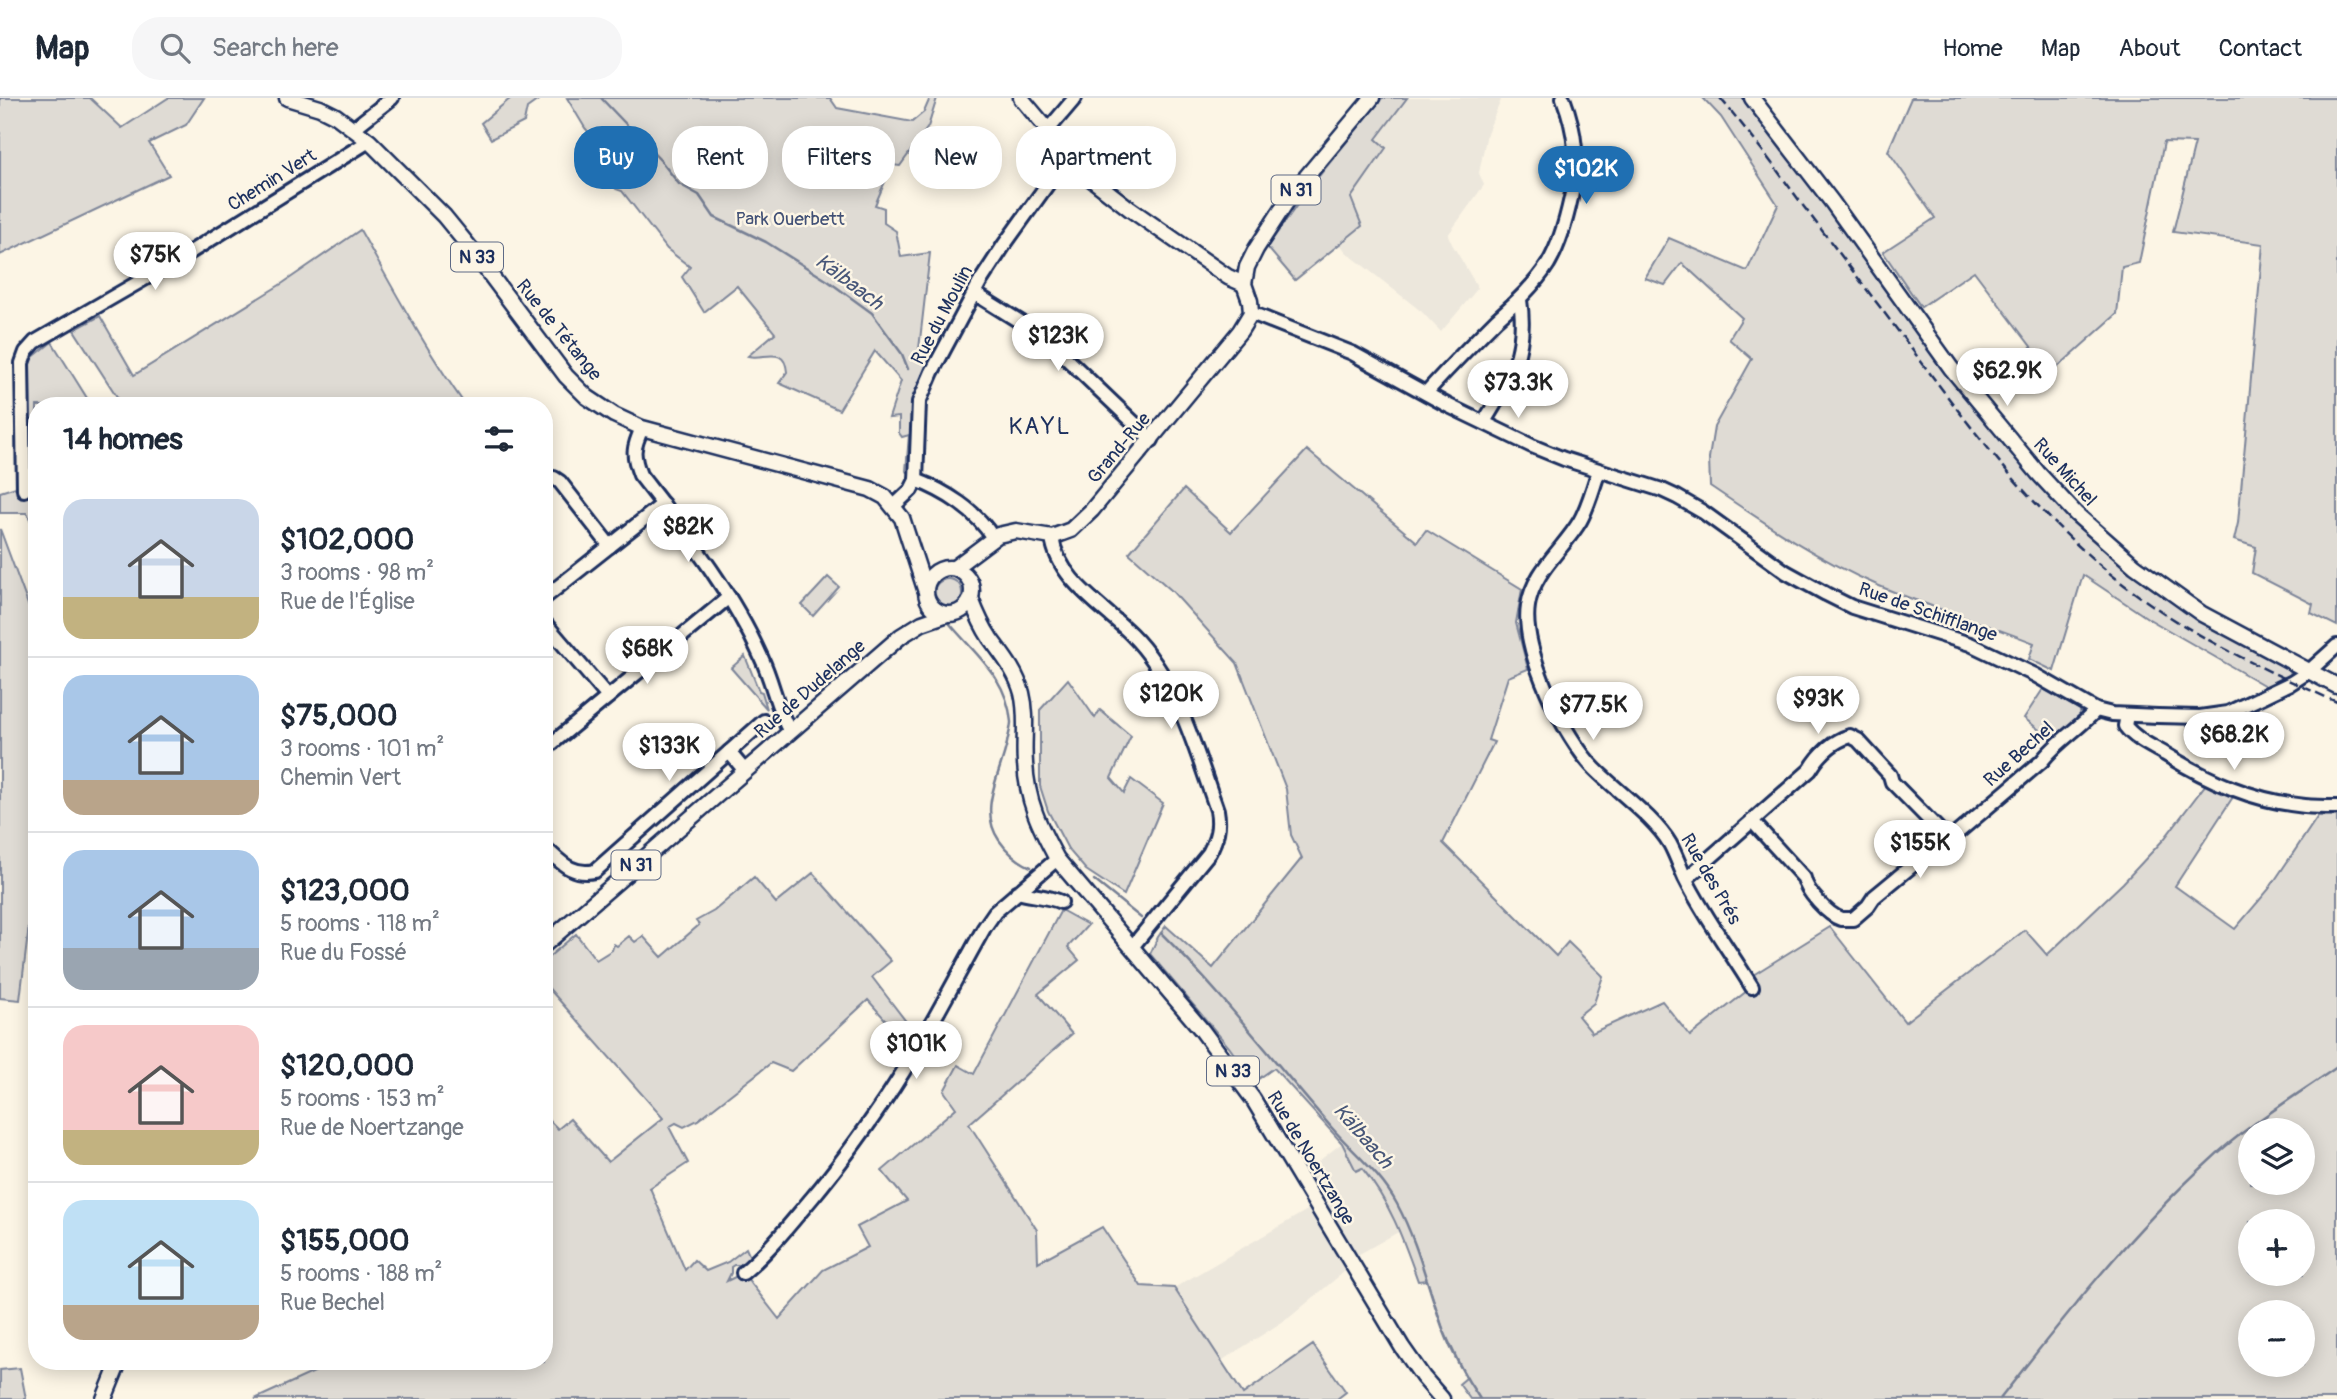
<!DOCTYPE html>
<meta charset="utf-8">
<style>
body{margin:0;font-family:Pangolin,sans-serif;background:#f6f6f7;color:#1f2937;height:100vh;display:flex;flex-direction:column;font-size:26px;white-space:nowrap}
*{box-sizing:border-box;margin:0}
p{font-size:23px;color:#747a83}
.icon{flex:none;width:38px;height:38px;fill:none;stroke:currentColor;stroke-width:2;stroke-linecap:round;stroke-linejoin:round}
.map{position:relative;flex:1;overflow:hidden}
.details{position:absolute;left:28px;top:299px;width:525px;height:973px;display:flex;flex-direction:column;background:#fff;border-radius:28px;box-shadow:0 4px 18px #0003}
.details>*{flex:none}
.hud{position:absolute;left:574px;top:28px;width:665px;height:63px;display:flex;gap:14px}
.tools{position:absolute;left:2238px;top:1020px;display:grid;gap:14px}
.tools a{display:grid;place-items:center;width:77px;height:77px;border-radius:50%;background:#fff;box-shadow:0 4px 18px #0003;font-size:35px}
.price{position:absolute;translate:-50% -60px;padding:0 16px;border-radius:24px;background:#fff;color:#222;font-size:23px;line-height:46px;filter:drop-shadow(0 2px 4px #0008)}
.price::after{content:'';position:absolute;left:50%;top:42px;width:21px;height:16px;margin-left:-10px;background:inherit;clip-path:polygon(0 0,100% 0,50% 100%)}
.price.current{background:#1f6fb2;color:#fff}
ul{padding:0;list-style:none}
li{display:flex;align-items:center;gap:21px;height:175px;padding:0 35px}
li+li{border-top:2px solid #e0e1e3}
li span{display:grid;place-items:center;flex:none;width:196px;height:140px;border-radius:21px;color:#555}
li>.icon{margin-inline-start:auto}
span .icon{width:84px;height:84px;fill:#fffc;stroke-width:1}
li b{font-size:30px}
h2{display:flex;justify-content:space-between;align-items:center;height:84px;padding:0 35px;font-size:30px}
.tag{padding:0 24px;border-radius:28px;background:#fff;box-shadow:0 4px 18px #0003;font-size:24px;line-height:63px}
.tag.current{background:#1f6fb2;color:#fff}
header{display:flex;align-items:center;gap:42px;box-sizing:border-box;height:98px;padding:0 35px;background:#fff;border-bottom:2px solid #e0e1e3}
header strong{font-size:33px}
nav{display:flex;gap:38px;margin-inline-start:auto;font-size:24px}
.search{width:490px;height:63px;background:#f6f6f7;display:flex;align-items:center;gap:18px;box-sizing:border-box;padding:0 24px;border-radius:28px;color:#747a83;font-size:26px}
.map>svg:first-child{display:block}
</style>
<header>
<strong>Map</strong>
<div class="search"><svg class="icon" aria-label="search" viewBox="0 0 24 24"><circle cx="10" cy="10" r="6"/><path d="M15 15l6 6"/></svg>Search here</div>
<nav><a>Home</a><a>Map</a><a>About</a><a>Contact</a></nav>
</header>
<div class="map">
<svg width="2337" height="1301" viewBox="0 0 2337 1301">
<rect width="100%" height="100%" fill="#fcf5e5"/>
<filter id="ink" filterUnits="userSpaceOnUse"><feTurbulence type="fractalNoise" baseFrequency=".0143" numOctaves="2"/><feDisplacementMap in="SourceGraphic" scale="14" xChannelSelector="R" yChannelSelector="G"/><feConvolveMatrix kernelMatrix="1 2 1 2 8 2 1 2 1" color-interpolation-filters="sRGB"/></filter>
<g filter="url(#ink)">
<g fill="#ece7dc">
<polygon points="1407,0 1498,0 1501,2 1487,35 1479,75 1484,87 1448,137 1452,146 1478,190 1441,234 1422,214 1346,154 1340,146 1362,128 1351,100 1386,51 1376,41"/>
<polygon points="1342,1045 1356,1073 1362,1070 1381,1093 1400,1133 1354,1159 1306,1073"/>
<polygon points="1309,1111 1345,1173 1290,1219 1221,1263 1174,1190"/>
</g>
<g fill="#dfdbd4" stroke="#7d8599" stroke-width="2" fill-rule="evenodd">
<polygon points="0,0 90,0 122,30 168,0 204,0 186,27 149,45 169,77 0,157"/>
<polygon points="511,0 541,0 527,10 524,24 491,41 481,25"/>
<path d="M567,0H830L837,10L912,24L924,14L930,0H937L928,29L900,68L892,67L875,107L884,110V125L896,133L901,159L930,155L919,251L930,262L915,301L910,375L906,373L909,337L902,339L899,335V319L889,320L901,283L875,253L839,312L779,285L787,274C785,247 764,262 748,258L775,235L737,188L704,214L682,179L690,169L667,151L622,93L616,91L610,83L593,75L598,45L585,30Z"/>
<polygon points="1382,0 1407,0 1376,41 1386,50 1351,100 1362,128 1295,182 1267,149 1310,89"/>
<path d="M1703,0H1745L2062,408L2193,516L2290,571L2291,578L2267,589L2149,521L2083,477L2054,573L2029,561L2034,545C1982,524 1928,509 1877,487C1817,461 1763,424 1710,388L1709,360L1714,329L1752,261L1729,241L1742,220L1682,165L1665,187L1645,180L1669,140L1747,173L1778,107L1721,19Z"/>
<polygon points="1911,0 2337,0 2337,528 2311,515 2313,506 2252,475 2256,449 2234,442 2238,425 2263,146 2173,134 2195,45 2164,44 2139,165 2122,169 2117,216 2051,275 1974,173 1921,209 1883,154 1935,120 1888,53"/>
<path d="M360,132C394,192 426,252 466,308H123L74,232L100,218L134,277L283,185Z"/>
<polygon points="52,244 92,308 37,308 37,322 27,320 26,270 28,263"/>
<path d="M1307,352L1417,444L1426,432L1522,491L1516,525L1528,571L1508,579L1488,642L1494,644L1443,745L1556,858L1568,844L1603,878L1594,905L1578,918L1592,935L1662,903L1690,938L1757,885L1753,877L1830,829L1905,924L2025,832L2047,857L2123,785L2164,741L2206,686L2233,699L2175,788L2235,831L2269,791L2318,718H2337V1301H1470L1459,1286L1466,1280L1444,1233L1427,1182L1418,1183C1403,1141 1391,1106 1362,1070L1356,1073L1342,1045L1274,970L1254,984L1229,949L1150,856L1158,839L1166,828L1213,870L1302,760L1291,737L1286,691L1237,565L1172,493L1129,455L1184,391L1231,434ZM2250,1032H2303V1085H2250ZM2250,1124H2303V1176H2250ZM2250,1214H2303V1267H2250Z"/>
<polygon points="37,373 37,435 27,415 0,415 0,394 16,389 21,397 28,395 34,375"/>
<polygon points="0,431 37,531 37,820 30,819 20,902 0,900"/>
<polygon points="828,479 839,489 813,518 802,507"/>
<circle cx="948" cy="495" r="14"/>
<polygon points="745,558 759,593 762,594 767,611 731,570"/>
<polygon points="1068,581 1095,620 1100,612 1131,638 1111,680 1124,695 1131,681 1163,705 1124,797 1086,772 1068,751 1048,713 1040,688 1040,612"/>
<polygon points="2043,591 2080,612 2081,619 2052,642 2024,620"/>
<polygon points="813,775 891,863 872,879 914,934 905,944 868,902 791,973 771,965 698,1022 684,1029 676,1025 669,1029 688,1065 650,1090 685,1172 694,1162 706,1173 728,1164 746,1150 750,1159 744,1164 746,1167 734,1167 731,1169 731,1175 727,1183 743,1175 779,1221 823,1172 868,1149 857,1129 907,1103 882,1073 956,1010 944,993 958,967 974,976 1061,812 1088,827 1068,849 1079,862 1038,896 1072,936 969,1026 1037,1132 1038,1164 1102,1129 1141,1188 1174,1190 1243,1296 1313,1247 1346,1294 1337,1301 255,1301 336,1264 544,1264 544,1017 558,1031 570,1021 608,1064 663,1020 544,885 544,863 576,836 596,862 612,852 614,846 617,848 629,838 635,844 643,838 662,859 699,827 696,823 714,813 754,779 776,805"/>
<polygon points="20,1270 26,1301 0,1301 0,1272"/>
</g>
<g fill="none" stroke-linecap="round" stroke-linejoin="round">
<g stroke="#767f94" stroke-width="2.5">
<polyline points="601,0 661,63 679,86 699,97 714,119 766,144 828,183 872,215 902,256 908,271"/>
<path d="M950,526C977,558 1007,580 1011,624C1011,631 1008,638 1007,645C1000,677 978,712 999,742C1008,755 1017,763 1031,769"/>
<polyline points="1094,782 1141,820"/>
<path d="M1161,835C1223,896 1275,965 1332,1030C1354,1055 1381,1076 1397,1106C1418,1145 1428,1190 1443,1231C1452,1255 1465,1279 1480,1301"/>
<path d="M2000,1301C2064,1219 2131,1134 2208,1064C2246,1028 2294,999 2337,969"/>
</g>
<g stroke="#1b2f5e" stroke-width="18">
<g id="minor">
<polyline points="354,30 392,0"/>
<polyline points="1047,33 1075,0"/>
<polyline points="974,195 1043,238 1152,342"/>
<polyline points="1251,215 1352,255 1447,307 1532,348 1564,361 1662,392 1677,399 1703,414 1786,474 1826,496 1852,509 1970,546 2035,577 2096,612 2112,616 2158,618 2200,619 2228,615 2291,585 2308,574 2337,548"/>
<path d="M1426,295C1449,269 1473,245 1497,221C1516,204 1534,188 1548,166C1560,146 1566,123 1571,100C1579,64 1576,34 1563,0"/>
<path d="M1484,324C1510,281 1528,254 1520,202"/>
<path d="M642,330C633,350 632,356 640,377C685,435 731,492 761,559C773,584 776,609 790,634"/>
<path d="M1599,373C1593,389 1589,407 1580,423C1563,452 1533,473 1528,508C1521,552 1564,640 1595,671C1617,693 1655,720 1670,746C1676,757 1680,769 1685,780C1704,818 1730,853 1752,889"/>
<path d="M916,382C945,393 977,413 993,440"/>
<polyline points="544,383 554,380 560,384 610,448"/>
<polyline points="24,392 22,265 26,254 35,244 184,158 369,43"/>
<polyline points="894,408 911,392 916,382 919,304 932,274 980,184 1004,147 1052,80 1071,61"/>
<path d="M1052,439C1057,481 1103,508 1131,536C1178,583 1195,651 1217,712C1220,729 1217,740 1209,755L1132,849"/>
<polyline points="544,500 663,406"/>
<polyline points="544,524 608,599"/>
<path d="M2127,617L2125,628C2135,641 2151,648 2165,656C2209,683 2253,703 2305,708C2315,709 2326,709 2337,709"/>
<polyline points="544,652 729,499"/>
<polyline points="729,654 745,673"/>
<path d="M1752,723L1804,780C1806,793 1828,817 1841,821C1845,821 1849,821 1853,821L1868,808L1874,799L1936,748L1949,742L2042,663C2057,643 2079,631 2096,612"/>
<path d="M544,749C561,764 571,778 595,773L764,623"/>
<path d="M1686,781L1810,672C1819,657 1833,643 1850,638L1858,642L1890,677L1892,684L1949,742"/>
<path d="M1017,794C1032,798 1047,798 1061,804"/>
<path d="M743,1175C769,1153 790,1126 812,1100C838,1069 862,1036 885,1002C922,947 952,887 984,830L995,814L1057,761"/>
</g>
</g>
<g stroke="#1b2f5e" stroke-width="19">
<g id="major">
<polyline points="287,0 320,10 336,18 369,43 444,118 471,151 566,278 587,299 614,317 642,330 870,391 885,399 902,420 925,491"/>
<polyline points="1021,0 1085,76 1130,111 1228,179 1244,186"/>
<polyline points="1752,0 1832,104 1951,270 2038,375 2076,416 2135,468 2202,516 2337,588"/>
<circle cx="949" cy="493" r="23"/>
<polyline points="954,470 998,437 1016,433 1052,439 1071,432 1092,412 1240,233 1251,215 1250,203 1244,186 1247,169 1256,151 1291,97 1372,0"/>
<path d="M971,501C976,514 982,528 990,540C1003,558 1016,573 1022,595C1028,619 1023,641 1025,665C1027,703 1039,728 1057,761L1201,931L1253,1001L1402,1249L1423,1279L1442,1301"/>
<polyline points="544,847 901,538 922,525 945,517"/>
<polyline points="104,1301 119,1264"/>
</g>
</g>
<use href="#minor" stroke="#fcf5e5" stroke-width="12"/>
<use href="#major" stroke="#fcf5e5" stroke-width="14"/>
<path stroke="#1b2f5e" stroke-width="2.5" stroke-dasharray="10 5" stroke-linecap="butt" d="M1720,0C1750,35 1777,72 1804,109C1847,165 1889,221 1932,278C1983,346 2035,412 2100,467C2170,528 2253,567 2337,604"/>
</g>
</g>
<g text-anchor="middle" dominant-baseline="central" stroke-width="5" stroke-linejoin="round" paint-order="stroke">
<g fill="#fcf5e5" stroke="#5e6a86" stroke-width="2">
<rect x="1271.5" y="77.5" width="49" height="29" rx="5"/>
<rect x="451" y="144.5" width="52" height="29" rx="5"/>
<rect x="611.5" y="752.5" width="49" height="29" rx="5"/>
<rect x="1207" y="958.5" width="52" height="29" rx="5"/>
</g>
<g font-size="18" font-weight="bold" fill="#1b2f5e">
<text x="1296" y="92">N 31</text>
<text x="477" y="159">N 33</text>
<text x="636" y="767">N 31</text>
<text x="1233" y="973">N 33</text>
</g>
<g font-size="19" fill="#1b2f5e" stroke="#fcf5e5">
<text transform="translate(272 82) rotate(-32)">Chemin Vert</text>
<text transform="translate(942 217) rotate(-62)">Rue du Moulin</text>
<text transform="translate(559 232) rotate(51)">Rue de Tétange</text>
<text transform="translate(1119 350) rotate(-50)">Grand-Rue</text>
<text transform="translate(2065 374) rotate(48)">Rue Michel</text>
<text transform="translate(1928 514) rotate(19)">Rue de Schifflange</text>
<text transform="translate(810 591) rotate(-41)">Rue de Dudelange</text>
<text transform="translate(2019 656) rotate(-42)">Rue Bechel</text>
<text transform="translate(1711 781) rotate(60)">Rue des Prés</text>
<text transform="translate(1311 1060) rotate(59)">Rue de Noertzange</text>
</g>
<g font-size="19" fill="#425176" stroke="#fcf5e5">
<text x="790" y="121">Park Ouerbett</text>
</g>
<g font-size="21" font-style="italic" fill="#485779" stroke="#fcf5e5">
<text transform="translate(849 184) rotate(37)">Kälbaach</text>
<text transform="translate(1363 1038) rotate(49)">Kälbaach</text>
</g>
<g font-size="23" letter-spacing="2" fill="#1b2f5e" stroke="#fcf5e5">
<text x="1040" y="328">KAYL</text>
</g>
</g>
</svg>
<div class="tools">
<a><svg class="icon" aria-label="layers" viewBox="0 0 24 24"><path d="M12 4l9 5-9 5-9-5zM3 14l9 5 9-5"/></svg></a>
<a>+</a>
<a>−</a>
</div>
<b class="price current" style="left:1586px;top:108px">$102K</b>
<b class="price" style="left:155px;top:194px">$75K</b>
<b class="price" style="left:1058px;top:275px">$123K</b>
<b class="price" style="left:2007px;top:310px">$62.9K</b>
<b class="price" style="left:1518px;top:322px">$73.3K</b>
<b class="price" style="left:688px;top:466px">$82K</b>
<b class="price" style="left:647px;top:588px">$68K</b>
<b class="price" style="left:1171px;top:633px">$120K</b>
<b class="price" style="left:1818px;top:638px">$93K</b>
<b class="price" style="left:1593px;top:644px">$77.5K</b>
<b class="price" style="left:2234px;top:674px">$68.2K</b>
<b class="price" style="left:669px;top:685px">$133K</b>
<b class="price" style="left:1920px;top:782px">$155K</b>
<b class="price" style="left:916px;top:983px">$101K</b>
<div class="hud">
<a class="tag current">Buy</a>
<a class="tag">Rent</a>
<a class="tag">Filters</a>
<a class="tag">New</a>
<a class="tag">Apartment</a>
</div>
<section class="details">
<h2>14 homes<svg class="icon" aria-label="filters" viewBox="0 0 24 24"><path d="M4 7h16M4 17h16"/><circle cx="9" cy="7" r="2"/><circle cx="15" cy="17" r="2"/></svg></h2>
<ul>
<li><span style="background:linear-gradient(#c9d6e8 70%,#c2b280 0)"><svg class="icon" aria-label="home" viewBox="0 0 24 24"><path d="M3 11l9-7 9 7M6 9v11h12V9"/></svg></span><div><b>$102,000</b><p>3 rooms · 98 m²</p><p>Rue de l'Église</p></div></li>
<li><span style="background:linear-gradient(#a9c7e8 75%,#b9a48a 0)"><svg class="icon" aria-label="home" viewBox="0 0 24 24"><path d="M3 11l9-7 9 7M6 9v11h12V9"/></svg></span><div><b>$75,000</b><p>3 rooms · 101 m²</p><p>Chemin Vert</p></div></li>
<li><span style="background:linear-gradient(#a9c7e8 70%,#9aa5b1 0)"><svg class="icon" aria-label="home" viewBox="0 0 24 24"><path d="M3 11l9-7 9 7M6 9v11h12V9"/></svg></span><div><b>$123,000</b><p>5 rooms · 118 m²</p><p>Rue du Fossé</p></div></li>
<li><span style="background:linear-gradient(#f6c9c9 75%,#c2b280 0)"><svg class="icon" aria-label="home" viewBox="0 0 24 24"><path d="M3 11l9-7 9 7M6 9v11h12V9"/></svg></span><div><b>$120,000</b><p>5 rooms · 153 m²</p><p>Rue de Noertzange</p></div></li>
<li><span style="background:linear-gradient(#bfe0f5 75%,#b9a48a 0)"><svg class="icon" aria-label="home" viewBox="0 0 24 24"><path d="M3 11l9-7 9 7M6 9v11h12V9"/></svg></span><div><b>$155,000</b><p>5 rooms · 188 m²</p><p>Rue Bechel</p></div></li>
</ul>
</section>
</div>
